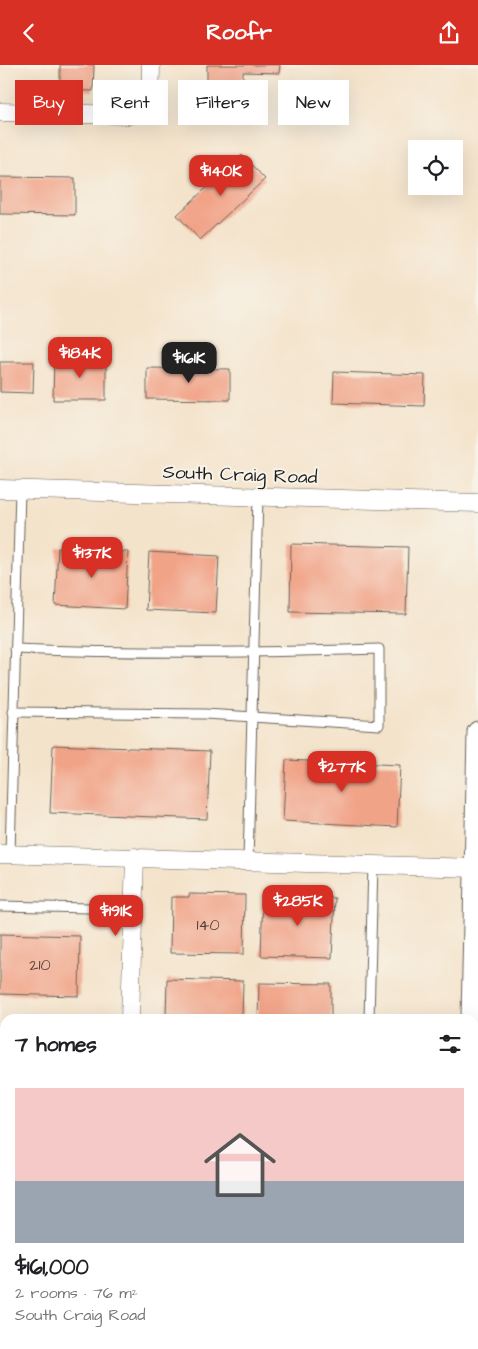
<!DOCTYPE html>
<meta charset="utf-8">
<style>
body{margin:0;font-family:"Architects Daughter",sans-serif;background:#f6f6f6;color:#202124;height:100vh;display:flex;flex-direction:column;font-size:19px;white-space:nowrap}
*{box-sizing:border-box;margin:0}
p{font-size:16px;color:#757577}
.icon{flex:none;width:28px;height:28px;fill:none;stroke:currentColor;stroke-width:2;stroke-linecap:round;stroke-linejoin:round}
.map{position:relative;flex:1;overflow:hidden}
.panel{position:absolute;left:0px;top:949px;width:479px;height:336px;display:flex;flex-direction:column;background:#fff;border-radius:15px 15px 0 0;box-shadow:0 5px 20px #0002}
.panel>*{flex:none}
.hud{position:absolute;left:15px;top:15px;width:449px;height:45px;display:flex;gap:10px}
.controls{position:absolute;left:408px;top:75px;display:grid;gap:10px}
.controls a{display:grid;place-items:center;width:55px;height:55px;border-radius:0px;background:#fff;box-shadow:0 5px 20px #0002;font-size:25px}
.price{position:absolute;translate:-50% -42px;padding:0 11px;border-radius:10px;background:#d93025;color:#fff;font-size:16px;line-height:32px;filter:drop-shadow(0 1px 2px #0008)}
.price::after{content:'';position:absolute;left:50%;top:30px;width:15px;height:11px;margin-left:-8px;background:inherit;clip-path:polygon(0 0,100% 0,50% 100%)}
.price.active{background:#222;color:#fff}
ul{padding:0;list-style:none}
li{display:grid;align-content:center;gap:10px;height:265px;padding:0 15px}
li span{display:grid;place-items:center;height:155px;border-radius:0px;color:#555}
li>.icon{margin-inline-start:auto}
span .icon{width:90px;height:90px;fill:#fffc;stroke-width:1}
li b{font-size:21px}
h2{display:flex;justify-content:space-between;align-items:center;height:60px;padding:0 15px;font-size:21px}
.tag{padding:0 18px;border-radius:0px;background:#fff;box-shadow:0 5px 20px #0002;font-size:18px;line-height:45px}
.tag.active{background:#d93025;color:#fff}
header{display:flex;justify-content:space-between;align-items:center;height:65px;padding:0 15px;background:#d93025;color:#fff;font-size:22px;font-weight:800}
.map>svg:first-child{display:block}
</style>
<header><svg class="icon" aria-label="back" viewBox="0 0 24 24"><path d="M15 5l-7 7 7 7"/></svg>Roofr<svg class="icon" aria-label="share" viewBox="0 0 24 24"><path d="M12 15V3M7 8l5-5 5 5M5 13v7h14v-7"/></svg></header>
<div class="map">
<svg width="478" height="1284" viewBox="0 0 478 1284">
<rect width="100%" height="100%" fill="#f7f3e8"/>
<filter id="ink" filterUnits="userSpaceOnUse"><feTurbulence type="fractalNoise" baseFrequency=".02" numOctaves="2"/><feDisplacementMap in="SourceGraphic" scale="10" xChannelSelector="R" yChannelSelector="G"/><feConvolveMatrix kernelMatrix="1 2 1 2 8 2 1 2 1" color-interpolation-filters="sRGB"/></filter>
<filter id="wash" filterUnits="userSpaceOnUse"><feTurbulence type="fractalNoise" baseFrequency=".0096" numOctaves="4" result="noise"/><feDisplacementMap in="SourceGraphic" scale="20" xChannelSelector="R" yChannelSelector="G"/><feGaussianBlur stdDeviation="1.12" result="paint"/><feColorMatrix in="noise" values="0 0 0 0 0 0 0 0 0 0 0 0 0 0 0 0 0 1.4 0 .05"/><feComposite in="paint" operator="in"/></filter>
<g filter="url(#wash)">
<rect width="100%" height="100%" fill="#f4e3cb"/>
<g id="blocks">
<g fill="#f1a387">
<polygon points="60,0 94,0 93,26 60,25"/>
<polygon points="207,0 280,0 279,8 243,7 243,21 207,21"/>
<polygon points="242,90 265,114 200,175 177,150"/>
<polygon points="0,112 75,113 75,150 0,149"/>
<polygon points="54,292 106,293 106,335 53,335"/>
<polygon points="0,297 34,297 33,328 0,327"/>
<polygon points="147,303 230,304 230,335 147,334"/>
<polygon points="334,307 425,310 424,341 333,338"/>
<polygon points="291,479 408,482 406,549 290,547"/>
<polygon points="58,483 128,487 125,544 55,540"/>
<polygon points="149,487 219,491 216,548 146,545"/>
<polygon points="53,680 210,686 207,754 50,748"/>
<polygon points="286,695 400,700 397,762 283,756"/>
<polygon points="189,829 245,830 244,889 170,888 171,832 189,832"/>
<polygon points="263,830 335,833 332,893 261,891"/>
<polygon points="0,869 80,871 79,931 0,929"/>
<polygon points="167,914 243,916 242,954 166,954"/>
<polygon points="259,918 331,919 331,954 258,954"/>
</g>
</g>
</g>
<g filter="url(#ink)">
<use href="#blocks" fill-opacity="0" stroke="#686259" stroke-width="1"/>
<g fill="none" stroke-linecap="round" stroke-linejoin="round">
<g stroke="#686259" stroke-width="11">
<g id="service">
<path d="M13,647L205,649L379,660V584C258,588 137,589 15,584"/>
<polyline points="10,789 20,425"/>
<polyline points="248,796 258,432"/>
<polyline points="0,841 133,844"/>
<polyline points="369,954 373,800"/>
<polyline points="0,971 5,972"/>
<polyline points="0,1112 5,1114"/>
</g>
</g>
<g stroke="#686259" stroke-width="19">
<g id="minor">
<path d="M0,47L129,50C154,37 150,25 151,0"/>
<polyline points="0,424 478,438"/>
<polyline points="0,789 475,803"/>
<polyline points="130,954 135,792"/>
<polyline points="133,1284 135,1280"/>
</g>
</g>
<g stroke="#686259" stroke-width="23">
<g id="tertiary">
<polyline points="472,954 478,667"/>
<polyline points="465,1284 465,1280"/>
</g>
</g>
<g stroke="#686259" stroke-width="29">
<g id="primary">
<polyline points="0,1242 5,1244"/>
<polyline points="88,1280 98,1284"/>
</g>
</g>
<use href="#service" stroke="#fff" stroke-width="9"/>
<use href="#minor" stroke="#fff" stroke-width="18"/>
<use href="#tertiary" stroke="#fff" stroke-width="21"/>
<use href="#primary" stroke="#fff" stroke-width="28"/>
</g>
</g>
<g text-anchor="middle" dominant-baseline="central" stroke-width="4" stroke-linejoin="round" paint-order="stroke">
<g font-size="16" fill="#513e37">
<text x="208" y="860">140</text>
<text x="40" y="900">210</text>
</g>
<g font-size="19" fill="#1c1c1c" stroke="#f7f3e8">
<text transform="translate(240 410) rotate(2)">South Craig Road</text>
</g>
</g>
</svg>
<div class="controls">
<a><svg class="icon" aria-label="locate" viewBox="0 0 24 24"><circle cx="12" cy="12" r="6"/><path d="M12 2v4M12 18v4M2 12h4M18 12h4"/></svg></a>
</div>
<b class="price" style="left:221px;top:132px">$140K</b>
<b class="price" style="left:80px;top:314px">$184K</b>
<b class="price active" style="left:189px;top:319px">$161K</b>
<b class="price" style="left:92px;top:514px">$137K</b>
<b class="price" style="left:342px;top:728px">$277K</b>
<b class="price" style="left:298px;top:862px">$285K</b>
<b class="price" style="left:116px;top:872px">$191K</b>
<div class="hud">
<a class="tag active">Buy</a>
<a class="tag">Rent</a>
<a class="tag">Filters</a>
<a class="tag">New</a>
</div>
<section class="panel">
<h2>7 homes<svg class="icon" aria-label="filters" viewBox="0 0 24 24"><path d="M4 7h16M4 17h16"/><circle cx="9" cy="7" r="2"/><circle cx="15" cy="17" r="2"/></svg></h2>
<ul>
<li><span style="background:linear-gradient(#f6c9c9 60%,#9aa5b1 0)"><svg class="icon" aria-label="home" viewBox="0 0 24 24"><path d="M3 11l9-7 9 7M6 9v11h12V9"/></svg></span><div><b>$161,000</b><p>2 rooms · 76 m²</p><p>South Craig Road</p></div></li>
</ul>
</section>
</div>
